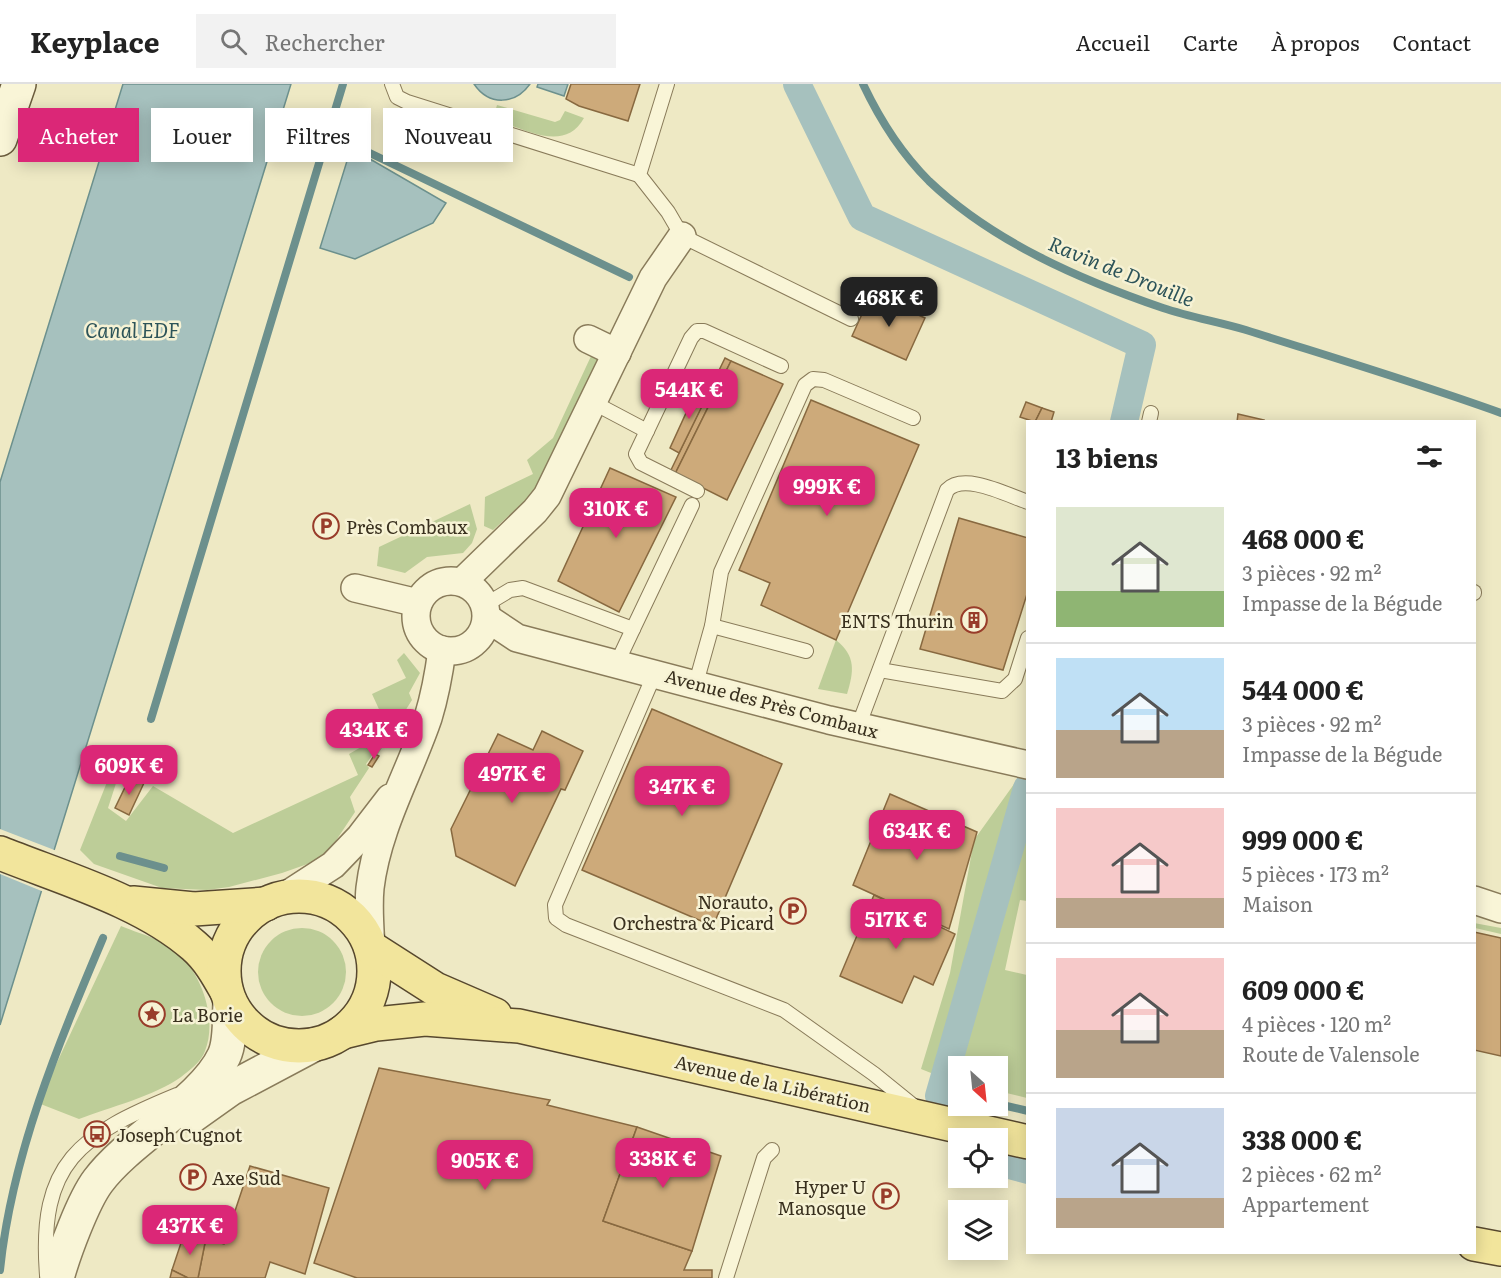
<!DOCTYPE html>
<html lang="fr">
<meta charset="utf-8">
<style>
body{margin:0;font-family:Literata,serif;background:#f2f2f2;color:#222;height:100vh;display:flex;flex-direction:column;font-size:22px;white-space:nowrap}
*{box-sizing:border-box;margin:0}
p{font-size:20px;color:#767676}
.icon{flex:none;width:33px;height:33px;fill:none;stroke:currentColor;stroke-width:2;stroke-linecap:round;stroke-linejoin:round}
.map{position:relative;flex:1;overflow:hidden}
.side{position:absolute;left:1026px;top:336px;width:450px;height:834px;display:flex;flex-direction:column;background:#fff;border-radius:0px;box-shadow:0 3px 15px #0003}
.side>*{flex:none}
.top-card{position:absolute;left:18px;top:24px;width:570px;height:54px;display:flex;gap:12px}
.needle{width:39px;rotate:153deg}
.tools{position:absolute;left:948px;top:972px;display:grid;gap:12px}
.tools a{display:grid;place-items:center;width:60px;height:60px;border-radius:0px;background:#fff;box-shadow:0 3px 15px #0003;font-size:30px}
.price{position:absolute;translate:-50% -51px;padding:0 14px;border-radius:12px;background:#db2777;color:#fff;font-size:20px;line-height:39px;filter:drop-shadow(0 2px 3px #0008)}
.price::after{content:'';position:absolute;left:50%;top:36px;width:18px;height:14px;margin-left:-9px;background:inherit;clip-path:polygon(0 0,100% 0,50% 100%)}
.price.on{background:#222;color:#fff}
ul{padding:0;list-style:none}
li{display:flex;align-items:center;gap:18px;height:150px;padding:0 30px}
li+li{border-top:2px solid #e0e0e0}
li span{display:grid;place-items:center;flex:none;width:168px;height:120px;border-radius:0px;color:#555}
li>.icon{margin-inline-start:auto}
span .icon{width:72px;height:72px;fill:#fffc;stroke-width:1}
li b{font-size:26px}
h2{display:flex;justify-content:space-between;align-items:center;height:72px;padding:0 30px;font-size:26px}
.tag{padding:0 21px;border-radius:0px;background:#fff;box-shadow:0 3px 15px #0003;font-size:21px;line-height:54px}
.tag.on{background:#db2777;color:#fff}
header{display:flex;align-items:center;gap:36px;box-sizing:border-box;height:84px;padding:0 30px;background:#fff;border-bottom:2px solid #e0e0e0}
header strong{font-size:28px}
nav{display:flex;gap:33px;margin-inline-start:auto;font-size:21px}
.search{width:420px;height:54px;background:#f2f2f2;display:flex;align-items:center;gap:15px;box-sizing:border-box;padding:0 21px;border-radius:0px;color:#767676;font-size:22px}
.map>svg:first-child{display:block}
</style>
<header>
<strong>Keyplace</strong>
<div class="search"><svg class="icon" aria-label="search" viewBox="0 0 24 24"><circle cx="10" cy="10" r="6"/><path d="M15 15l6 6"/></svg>Rechercher</div>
<nav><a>Accueil</a><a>Carte</a><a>À propos</a><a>Contact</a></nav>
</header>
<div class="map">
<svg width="1501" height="1194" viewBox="0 0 1501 1194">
<rect width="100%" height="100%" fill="#eee9c4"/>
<g fill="#bdcd98">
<path d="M497,21L555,38L560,36L565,27L584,34C564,70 524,44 493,35Z"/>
<polygon points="592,270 601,272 548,387 526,416 493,446 484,442 485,413 533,390 527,376 553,354"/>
<polygon points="470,420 477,445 472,459 463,469 427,473 405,489 377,482 379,463"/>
<path d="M836,556C856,572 854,587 847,610L818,605Z"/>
<polygon points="404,569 420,589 409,609 412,616 378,670 374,669 366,680 369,684 350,713 355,728 333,761 316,777 282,789 229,803 207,806 162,804 94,780 80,766 111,688 120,687 108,724 126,737 153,702 233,749 358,691 349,670 389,647 372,610 406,594 397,576"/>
<polygon points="1019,693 1027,695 1027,817 1020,816 1005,886 1027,891 1027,1014 998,1007 998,982 961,982 993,847 986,844 941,993 921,985 950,889 974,756"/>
<polygon points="1474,839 1501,844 1501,850 1475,844"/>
<path d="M121,842C137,849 162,855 175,866C201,888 218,934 205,967C201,978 190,986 181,993C157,1011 108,1024 79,1035L38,1019Z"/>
<circle cx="302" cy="888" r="44"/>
</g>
<g fill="#a6c1be" stroke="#6c908d" stroke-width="1.5">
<polygon points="123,0 291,0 0,941 0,398"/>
<path d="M474,0H530C515,21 489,22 474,0Z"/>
<polygon points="538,0 568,0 564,12 537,3"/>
<polygon points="351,64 446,119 433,139 355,175 320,164"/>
</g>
<polygon fill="#eee9c4" points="0,745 57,767 44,808 0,790"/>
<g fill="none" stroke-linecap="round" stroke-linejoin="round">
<g stroke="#6c908d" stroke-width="8">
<path d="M863,0C880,36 901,69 929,97C993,158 1081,196 1163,224C1190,233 1219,238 1246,246C1331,273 1418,299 1501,329"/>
<polyline points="330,50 629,193"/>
<polyline points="151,635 343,0"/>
<polyline points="120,772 164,784"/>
<polyline points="941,1002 958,1011"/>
<polyline points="998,1020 1028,1027"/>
<path d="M0,1186C12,1070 58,961 103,854"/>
</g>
<g stroke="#a6c1be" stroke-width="28">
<polyline points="797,0 862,133 1142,261 1124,338"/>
<polyline points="939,1012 1027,704"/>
<polyline points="998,1078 1028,1086"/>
</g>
</g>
<g fill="#cdaa7a" stroke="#886940" stroke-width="1.5">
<polygon points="571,0 640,0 628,37 579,22 566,15"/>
<polygon points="885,216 925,234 906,276 852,252 868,217 882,223"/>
<polygon points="725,274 731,277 675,390 670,388"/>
<polygon points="731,277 783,300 727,416 675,390"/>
<polygon points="698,303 708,310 679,369 670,364"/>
<polygon points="811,316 919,361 836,556 761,521 770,499 739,486"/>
<polygon points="1026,318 1042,324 1035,338 1020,333"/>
<polygon points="1042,324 1054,328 1051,338 1035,338"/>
<polygon points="1238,330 1264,336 1263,338 1237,338"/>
<polygon points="610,384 676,413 619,528 558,497"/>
<polygon points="959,434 1028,454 1028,507 1003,586 920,565"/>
<polygon points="652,625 782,680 713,842 582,786"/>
<polygon points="542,647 583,667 565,706 561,705 515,802 456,772 451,745 498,650 533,666"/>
<polygon points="375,670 379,672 372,683 368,681"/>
<polygon points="130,693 144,699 129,731 115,724"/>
<polygon points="890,710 977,748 949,845 853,801"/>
<polygon points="874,811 955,850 933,901 914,892 902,919 840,892"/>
<polygon points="1474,848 1501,854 1501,972 1474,966"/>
<polygon points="379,984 550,1016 547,1021 637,1043 603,1137 692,1167 684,1186 712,1186 712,1194 357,1194 314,1179"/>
<polygon points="637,1043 721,1072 692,1167 603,1137"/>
<polygon points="250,1082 329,1104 305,1190 270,1178 265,1194 198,1194 206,1154 224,1160"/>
<polygon points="185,1147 206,1154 198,1194 188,1194 172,1186"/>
<polygon points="172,1186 188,1194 170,1194"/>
</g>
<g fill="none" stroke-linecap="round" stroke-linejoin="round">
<g stroke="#897b5a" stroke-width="16">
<g id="service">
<polyline points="392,0 397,13 407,18 639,91"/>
<polyline points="667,0 639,91 668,128 682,152 851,235"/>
<polyline points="594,319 647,347"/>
<polyline points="1149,338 1151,329"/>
<polyline points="697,407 641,379 636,370 691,254 697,247 704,247 781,282"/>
<polyline points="1474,508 1474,509"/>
<polyline points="485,521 510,506 523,504 633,545 617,579"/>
<polyline points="712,542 806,567"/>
<polyline points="633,545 692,421"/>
<polyline points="880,586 1002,607 1015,595 1028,554"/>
<polyline points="655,589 555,821 556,834 566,841 784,926 874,990 916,1024"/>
<polyline points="696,599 712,542 721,488 805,301 813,295 824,296 913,334"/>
<path d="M858,643L947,406C964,388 1007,411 1028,418"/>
<path d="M47,1191C38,1078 80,1051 177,1011"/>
<polyline points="726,1194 764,1074 772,1066"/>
</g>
</g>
<g stroke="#897b5a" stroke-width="30">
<g id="minor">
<polyline points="588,255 617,269"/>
<circle cx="451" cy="532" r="35"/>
<polyline points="462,498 535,427 547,412 653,194 682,152"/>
<polyline points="355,504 418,519"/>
<polyline points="487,534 517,554 829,636 1028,681"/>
<polyline points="282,814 333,781 360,753 390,714"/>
<polyline points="1474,816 1501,825"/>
<path d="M371,864C370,845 368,824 370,804C377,744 409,690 428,634C435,611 439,589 442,566"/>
</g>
</g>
<g stroke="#897b5a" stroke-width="36">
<g id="tertiary">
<polyline points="192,1032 230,1005 313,961"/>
<path d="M57,1194C64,1169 83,1117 98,1097C130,1054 203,1017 224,972C231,957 229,935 230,918"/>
</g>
</g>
<g stroke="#6b5c3d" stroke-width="36">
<polyline id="secondary" points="0,55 19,0"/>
</g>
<g stroke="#57482e" stroke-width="36">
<g id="primary">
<path d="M0,769C62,794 143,817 194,862C208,874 217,890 226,906"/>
<circle cx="299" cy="887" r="75"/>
<polyline points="133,819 194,825 266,820"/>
<polyline points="371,864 435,905 495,931"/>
<polyline points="343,948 376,940 425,935 519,942 1028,1058"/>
<polyline points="1474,1160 1501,1165"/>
</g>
</g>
<use href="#service" stroke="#f9f5d7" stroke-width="14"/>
<use href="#minor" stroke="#f9f5d7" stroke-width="27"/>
<use href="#tertiary" stroke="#f9f5d7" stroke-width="33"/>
<use href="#secondary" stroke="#f9f5d7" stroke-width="33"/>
<use href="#primary" stroke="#f2e59c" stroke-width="33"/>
</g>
<defs>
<g id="parking-ring" transform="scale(1.35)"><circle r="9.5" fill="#f6f2d4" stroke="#983c2a" stroke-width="1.5"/><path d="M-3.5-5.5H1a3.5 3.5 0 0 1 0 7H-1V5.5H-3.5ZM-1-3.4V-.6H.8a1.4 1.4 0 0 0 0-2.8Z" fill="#983c2a"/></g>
<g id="building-ring" transform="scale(1.35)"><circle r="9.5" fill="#f6f2d4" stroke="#983c2a" stroke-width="1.5"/><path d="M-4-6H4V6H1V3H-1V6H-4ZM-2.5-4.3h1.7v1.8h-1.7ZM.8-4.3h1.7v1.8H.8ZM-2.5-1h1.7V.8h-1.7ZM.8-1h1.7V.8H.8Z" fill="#983c2a"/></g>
<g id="sight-ring" transform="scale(1.35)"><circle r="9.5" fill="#f6f2d4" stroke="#983c2a" stroke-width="1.5"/><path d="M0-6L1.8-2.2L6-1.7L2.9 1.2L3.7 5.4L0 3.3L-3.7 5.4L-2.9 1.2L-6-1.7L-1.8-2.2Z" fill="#983c2a"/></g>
<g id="bus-ring" transform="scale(1.35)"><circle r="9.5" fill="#f6f2d4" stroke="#983c2a" stroke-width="1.5"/><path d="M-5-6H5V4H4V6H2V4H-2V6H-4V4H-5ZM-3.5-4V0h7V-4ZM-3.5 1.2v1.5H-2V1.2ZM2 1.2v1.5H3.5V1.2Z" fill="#983c2a"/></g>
</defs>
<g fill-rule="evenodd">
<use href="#parking-ring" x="326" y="442"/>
<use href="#building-ring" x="974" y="536"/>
<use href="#parking-ring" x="793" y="827"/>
<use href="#sight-ring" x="152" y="930"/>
<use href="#bus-ring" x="97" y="1050"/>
<use href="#parking-ring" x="193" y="1093"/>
<use href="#parking-ring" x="886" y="1112"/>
</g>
<g text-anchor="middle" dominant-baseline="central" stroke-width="5" stroke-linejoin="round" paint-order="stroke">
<g font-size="18" fill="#39301e" stroke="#f6f2d4" text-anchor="start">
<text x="346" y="442">Près Combaux</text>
<text x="954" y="536" text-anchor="end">ENTS Thurin</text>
<text x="774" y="817" text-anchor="end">Norauto,<tspan x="774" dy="21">Orchestra &amp; Picard</tspan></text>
<text x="172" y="930">La Borie</text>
<text x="116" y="1050">Joseph Cugnot</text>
<text x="212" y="1093">Axe Sud</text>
<text x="866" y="1102" text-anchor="end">Hyper U<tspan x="866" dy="21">Manosque</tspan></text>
</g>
<g font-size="18" fill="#39301e" stroke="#f6f2d4">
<text transform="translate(772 619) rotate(15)">Avenue des Près Combaux</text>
<text transform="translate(773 999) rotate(13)">Avenue de la Libération</text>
</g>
<g font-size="20" font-style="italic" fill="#2d5459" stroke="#f6f2d4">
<text transform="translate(1122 186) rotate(22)">Ravin de Drouille</text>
<text x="132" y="245">Canal EDF</text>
</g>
</g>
</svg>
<div class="tools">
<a><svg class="needle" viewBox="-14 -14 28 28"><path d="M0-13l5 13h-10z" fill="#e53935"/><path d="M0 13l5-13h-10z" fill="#767676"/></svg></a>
<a><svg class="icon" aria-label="locate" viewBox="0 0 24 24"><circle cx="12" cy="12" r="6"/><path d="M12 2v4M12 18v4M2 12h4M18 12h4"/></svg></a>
<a><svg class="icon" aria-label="layers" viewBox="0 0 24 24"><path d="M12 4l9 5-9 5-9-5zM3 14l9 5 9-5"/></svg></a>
</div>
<b class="price on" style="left:889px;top:244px">468K €</b>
<b class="price" style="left:689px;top:336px">544K €</b>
<b class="price" style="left:827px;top:433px">999K €</b>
<b class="price" style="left:616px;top:455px">310K €</b>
<b class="price" style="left:374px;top:676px">434K €</b>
<b class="price" style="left:129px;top:712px">609K €</b>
<b class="price" style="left:512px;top:720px">497K €</b>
<b class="price" style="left:682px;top:733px">347K €</b>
<b class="price" style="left:917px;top:777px">634K €</b>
<b class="price" style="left:896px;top:866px">517K €</b>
<b class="price" style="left:663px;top:1105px">338K €</b>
<b class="price" style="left:485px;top:1107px">905K €</b>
<b class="price" style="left:190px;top:1172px">437K €</b>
<div class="top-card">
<a class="tag on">Acheter</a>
<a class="tag">Louer</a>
<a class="tag">Filtres</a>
<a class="tag">Nouveau</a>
</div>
<section class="side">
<h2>13 biens<svg class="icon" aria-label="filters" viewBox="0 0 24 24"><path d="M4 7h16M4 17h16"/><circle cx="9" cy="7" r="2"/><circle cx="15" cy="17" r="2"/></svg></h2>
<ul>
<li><span style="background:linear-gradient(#dfe7d0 70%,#8fb573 0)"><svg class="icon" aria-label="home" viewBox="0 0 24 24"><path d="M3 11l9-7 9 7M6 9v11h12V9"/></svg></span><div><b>468 000 €</b><p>3 pièces · 92 m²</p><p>Impasse de la Bégude</p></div></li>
<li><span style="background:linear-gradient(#bfe0f5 60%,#b9a48a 0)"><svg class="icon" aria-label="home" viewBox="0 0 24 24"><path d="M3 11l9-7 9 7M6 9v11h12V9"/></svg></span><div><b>544 000 €</b><p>3 pièces · 92 m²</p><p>Impasse de la Bégude</p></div></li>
<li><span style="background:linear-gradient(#f6c9c9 75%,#b9a48a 0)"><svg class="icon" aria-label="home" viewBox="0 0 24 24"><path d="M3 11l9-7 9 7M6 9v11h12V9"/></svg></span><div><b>999 000 €</b><p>5 pièces · 173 m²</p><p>Maison</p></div></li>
<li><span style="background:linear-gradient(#f6c9c9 60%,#b9a48a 0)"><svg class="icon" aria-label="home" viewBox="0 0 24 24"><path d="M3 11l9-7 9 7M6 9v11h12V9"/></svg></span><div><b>609 000 €</b><p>4 pièces · 120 m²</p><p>Route de Valensole</p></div></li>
<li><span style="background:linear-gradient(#c9d6e8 75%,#b9a48a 0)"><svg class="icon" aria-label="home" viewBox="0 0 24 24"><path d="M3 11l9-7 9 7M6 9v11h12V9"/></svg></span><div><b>338 000 €</b><p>2 pièces · 62 m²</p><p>Appartement</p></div></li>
</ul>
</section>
</div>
